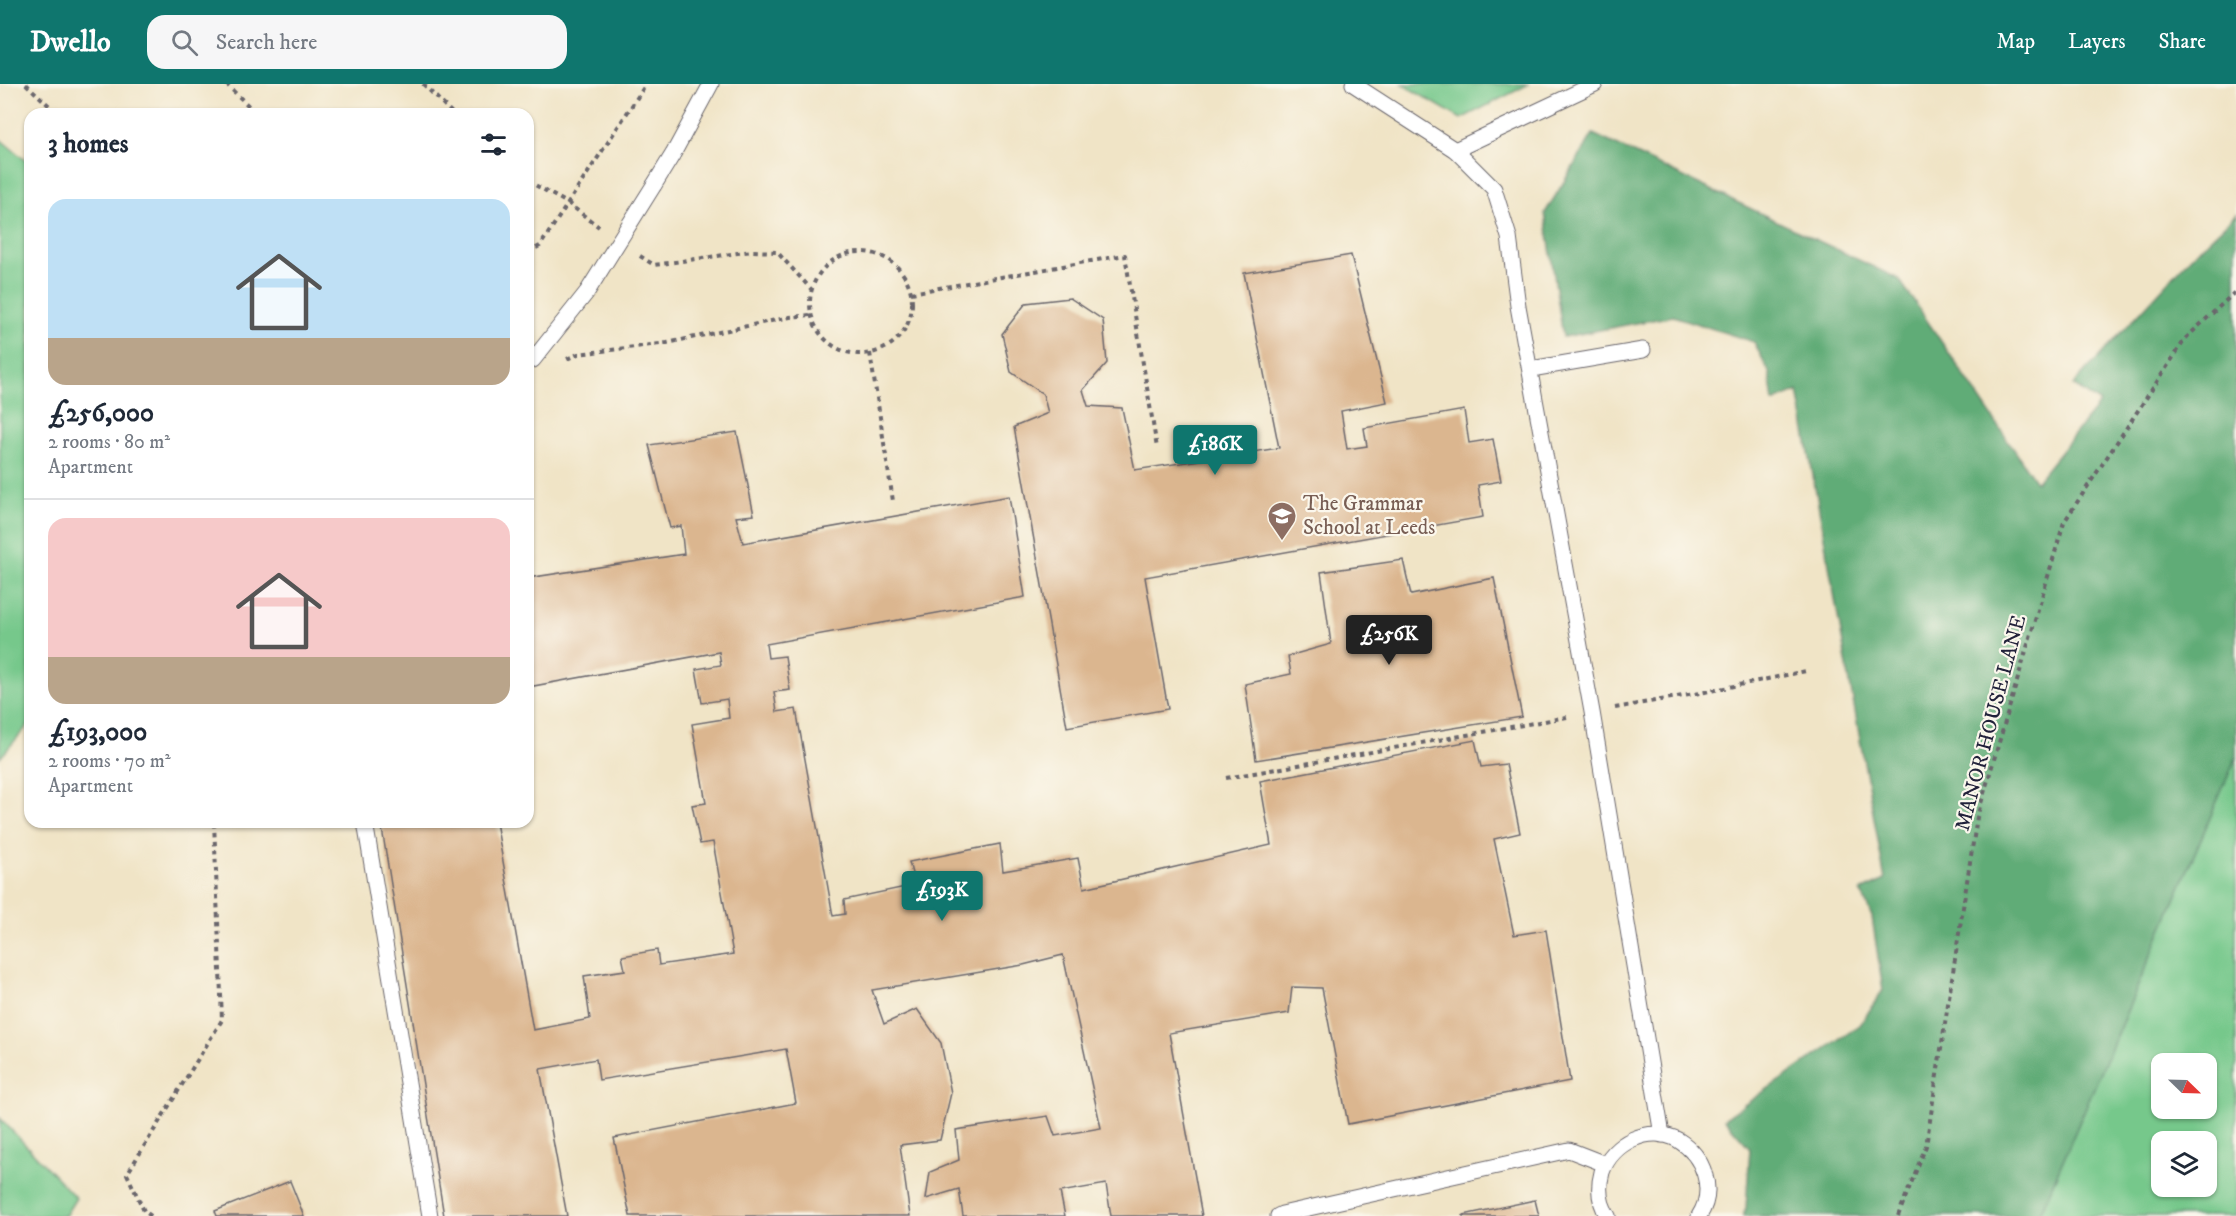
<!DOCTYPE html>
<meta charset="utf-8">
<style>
body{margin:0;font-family:"IM FELL DW Pica",serif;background:#f6f6f7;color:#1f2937;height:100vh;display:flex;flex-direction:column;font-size:22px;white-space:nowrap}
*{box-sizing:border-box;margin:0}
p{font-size:20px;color:#747a83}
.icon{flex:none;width:33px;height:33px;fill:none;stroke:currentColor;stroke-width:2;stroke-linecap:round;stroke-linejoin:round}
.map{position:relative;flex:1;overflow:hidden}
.panel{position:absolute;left:24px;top:24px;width:510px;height:720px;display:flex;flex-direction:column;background:#fff;border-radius:18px;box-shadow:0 2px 4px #0004}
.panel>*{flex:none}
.needle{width:39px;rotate:113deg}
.controls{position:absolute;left:2151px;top:969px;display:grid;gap:12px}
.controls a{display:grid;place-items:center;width:66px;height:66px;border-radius:12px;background:#fff;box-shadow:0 2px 4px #0004;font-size:30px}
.price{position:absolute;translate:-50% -51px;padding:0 14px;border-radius:6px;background:#0f766e;color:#fff;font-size:20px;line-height:39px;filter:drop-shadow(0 2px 3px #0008)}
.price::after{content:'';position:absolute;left:50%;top:36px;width:18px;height:14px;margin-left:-9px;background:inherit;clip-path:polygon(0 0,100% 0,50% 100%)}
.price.selected{background:#222;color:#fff}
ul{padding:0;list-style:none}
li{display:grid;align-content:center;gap:12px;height:318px;padding:0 24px}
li+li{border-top:2px solid #e0e1e3}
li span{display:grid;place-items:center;height:186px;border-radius:18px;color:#555}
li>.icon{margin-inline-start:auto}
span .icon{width:108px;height:108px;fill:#fffc;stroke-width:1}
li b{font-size:26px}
h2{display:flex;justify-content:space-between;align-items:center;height:72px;padding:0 24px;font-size:26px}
header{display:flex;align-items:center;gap:36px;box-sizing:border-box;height:84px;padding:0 30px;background:#0f766e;color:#fff}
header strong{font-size:28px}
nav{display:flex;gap:33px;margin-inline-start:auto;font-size:21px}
.search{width:420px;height:54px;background:#f6f6f7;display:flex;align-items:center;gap:15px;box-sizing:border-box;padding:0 21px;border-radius:18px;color:#747a83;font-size:22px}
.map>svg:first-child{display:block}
</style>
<header>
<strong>Dwello</strong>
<div class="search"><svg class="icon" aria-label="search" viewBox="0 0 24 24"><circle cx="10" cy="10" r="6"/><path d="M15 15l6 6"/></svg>Search here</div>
<nav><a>Map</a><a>Layers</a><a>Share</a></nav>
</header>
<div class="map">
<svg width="2236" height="1132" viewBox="0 0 2236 1132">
<rect width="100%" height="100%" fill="#fbf7ec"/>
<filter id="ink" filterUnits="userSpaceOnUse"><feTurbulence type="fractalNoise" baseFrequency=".0167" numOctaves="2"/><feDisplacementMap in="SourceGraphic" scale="12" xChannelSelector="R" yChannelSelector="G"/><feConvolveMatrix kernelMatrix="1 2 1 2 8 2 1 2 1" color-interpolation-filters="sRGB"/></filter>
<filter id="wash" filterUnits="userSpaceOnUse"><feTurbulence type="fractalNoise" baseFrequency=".008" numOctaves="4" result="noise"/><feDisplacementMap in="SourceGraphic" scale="24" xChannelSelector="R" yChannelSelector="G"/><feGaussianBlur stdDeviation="1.35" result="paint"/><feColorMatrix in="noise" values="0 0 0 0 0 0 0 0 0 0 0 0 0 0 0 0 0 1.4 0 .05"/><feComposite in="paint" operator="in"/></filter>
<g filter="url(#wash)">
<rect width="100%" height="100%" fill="#f0e4c6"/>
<g fill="#76c88b" stroke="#4c7563" stroke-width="1.5" fill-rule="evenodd">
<polygon points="1402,0 1529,0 1461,35"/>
<polygon points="0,55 30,80 30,639 0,674"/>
<path d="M2236,673V1132H2039ZM2162,980H2206V1024H2162ZM2162,1058H2206V1102H2162Z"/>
<polygon points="0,1034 76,1114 65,1132 0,1132"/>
</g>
<polygon fill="#60ac77" stroke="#416759" stroke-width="1.5" points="1593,50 1899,195 2036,398 2100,319 2073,301 2191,173 2236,130 2236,673 2039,1132 1743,1132 1746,1124 1750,1064 1724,1035 1860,941 1883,906 1872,833 1861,807 1885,796 1798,307 1773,318 1769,288 1754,258 1673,232 1563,253 1545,129"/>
<g id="blocks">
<g fill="#dbb68f">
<polygon points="1351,171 1387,318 1341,327 1347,365 1367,362 1364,344 1464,326 1469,359 1493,355 1501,397 1478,401 1483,433 1145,493 1168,625 1067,643 1014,343 1048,329 1043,310 1011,288 1002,250 1026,219 1070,214 1103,236 1107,279 1083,306 1088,322 1122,324 1135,386 1279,364 1244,189"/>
<polygon points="737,348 754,431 736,433 743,459 1009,412 1025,513 766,560 768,574 785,572 790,606 774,608 777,628 796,625 833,832 845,830 844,816 915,801 909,778 1000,760 1003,787 1078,774 1084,804 1271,761 1260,697 1475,656 1481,683 1506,680 1520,749 1494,755 1514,851 1546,846 1570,997 1348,1040 1322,904 1292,903 1289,929 1169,949 1202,1132 1111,1132 1106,1100 1060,1108 1065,1132 963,1132 959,1105 926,1115 930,1088 959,1076 956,1046 1048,1032 1055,1052 1101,1044 1063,871 1023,881 872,906 884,940 917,925 941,959 951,1009 940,1056 900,1061 910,1132 630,1132 614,1054 796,1019 786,965 599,996 596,975 540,985 567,1132 444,1132 381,738 496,738 533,946 590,935 584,892 625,886 622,872 657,866 659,881 733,870 713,758 700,760 692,721 706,719 692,640 729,634 727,615 702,619 696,585 721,581 719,568 528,603 528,494 684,470 681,442 670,444 649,361"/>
<polygon points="1403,476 1411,511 1494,494 1522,633 1256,676 1245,600 1291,590 1288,572 1331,560 1321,488"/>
<polygon points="290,1097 304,1132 217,1132 215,1127"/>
<polygon points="1535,1116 1539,1132 1463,1132 1463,1131"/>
</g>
</g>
</g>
<g filter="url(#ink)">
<use href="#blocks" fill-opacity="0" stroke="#6a666c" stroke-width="1.5"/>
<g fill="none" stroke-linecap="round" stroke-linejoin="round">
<g stroke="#6a666c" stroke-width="17">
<g id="service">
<polyline points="1353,0 1455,66 1494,105 1509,153 1518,222 1592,628 1662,1051"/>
<polyline points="1455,66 1595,0"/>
<polyline points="654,101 673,70 711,0"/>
<polyline points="528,278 533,276 587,208"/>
<polyline points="1531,285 1643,266"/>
<polyline points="365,738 430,1132"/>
<polyline points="1278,1132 1282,1130 1569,1066 1605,1080"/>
<path d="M1608,1132C1599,1119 1598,1103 1602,1088C1612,1059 1649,1040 1678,1056C1704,1072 1716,1106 1699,1132"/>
</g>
</g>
<g stroke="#6a666c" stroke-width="4" stroke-dasharray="4.5 4.5" stroke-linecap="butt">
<polyline points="26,0 58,30"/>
<polyline points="226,0 257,30"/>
<polyline points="423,0 453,30"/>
<polyline points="528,97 569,120 599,143"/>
<circle cx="861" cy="219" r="51"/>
<polyline points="528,168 540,162 646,0"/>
<polyline points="640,172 654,181 752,167 777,168 811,205"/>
<polyline points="911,209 1125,171 1157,364"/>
<polyline points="870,269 893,417"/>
<polyline points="567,275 578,270 667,259 790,233 811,231"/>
<polyline points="1615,624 1700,609 1806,587"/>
<polyline points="1226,694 1567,633"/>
<polyline points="151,1132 144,1127 127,1090 222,936 214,738"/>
<polyline points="1898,1132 1926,1062 1977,733 2064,438 2186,254 2236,207"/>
</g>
<use href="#service" stroke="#fff" stroke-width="15"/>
<g stroke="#6a666c" stroke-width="17" stroke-linecap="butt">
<polyline id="service-bridge" points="587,208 654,101"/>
</g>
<use href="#service-bridge" stroke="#fff" stroke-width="15"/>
</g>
</g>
<defs>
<g id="school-pin" transform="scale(1.5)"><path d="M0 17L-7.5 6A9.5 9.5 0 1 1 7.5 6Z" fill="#8d6e63" stroke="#fbf7ec"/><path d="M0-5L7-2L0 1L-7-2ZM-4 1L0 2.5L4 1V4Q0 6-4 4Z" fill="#fff"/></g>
</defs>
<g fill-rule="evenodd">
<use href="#school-pin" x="1282" y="432"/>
</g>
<g text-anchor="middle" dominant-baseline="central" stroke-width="4.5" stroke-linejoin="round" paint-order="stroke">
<g font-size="21" fill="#785e54" stroke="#fbf7ec" text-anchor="start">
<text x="1303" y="420">The Grammar<tspan x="1303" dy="24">School at Leeds</tspan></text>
</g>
<g font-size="21" fill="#22223b" stroke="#fbf7ec">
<text transform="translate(1991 639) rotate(-75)">MANOR HOUSE LANE</text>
</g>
</g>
</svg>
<div class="controls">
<a><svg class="needle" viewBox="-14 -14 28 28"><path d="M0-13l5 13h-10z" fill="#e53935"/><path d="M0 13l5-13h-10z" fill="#747a83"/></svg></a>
<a><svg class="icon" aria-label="layers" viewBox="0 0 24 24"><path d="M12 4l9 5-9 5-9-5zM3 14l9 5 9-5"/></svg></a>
</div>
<b class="price" style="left:1215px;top:392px">£186K</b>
<b class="price selected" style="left:1389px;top:582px">£256K</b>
<b class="price" style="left:942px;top:838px">£193K</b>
<section class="panel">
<h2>3 homes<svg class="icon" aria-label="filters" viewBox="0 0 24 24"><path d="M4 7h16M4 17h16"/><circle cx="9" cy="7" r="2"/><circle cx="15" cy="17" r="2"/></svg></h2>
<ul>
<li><span style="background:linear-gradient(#bfe0f5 75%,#b9a48a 0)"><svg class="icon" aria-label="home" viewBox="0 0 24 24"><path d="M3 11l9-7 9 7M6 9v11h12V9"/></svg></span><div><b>£256,000</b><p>2 rooms · 80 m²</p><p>Apartment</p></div></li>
<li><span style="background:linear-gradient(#f6c9c9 75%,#b9a48a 0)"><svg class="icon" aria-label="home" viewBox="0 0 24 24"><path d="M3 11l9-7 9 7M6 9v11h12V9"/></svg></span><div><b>£193,000</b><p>2 rooms · 70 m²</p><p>Apartment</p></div></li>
</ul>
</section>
</div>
